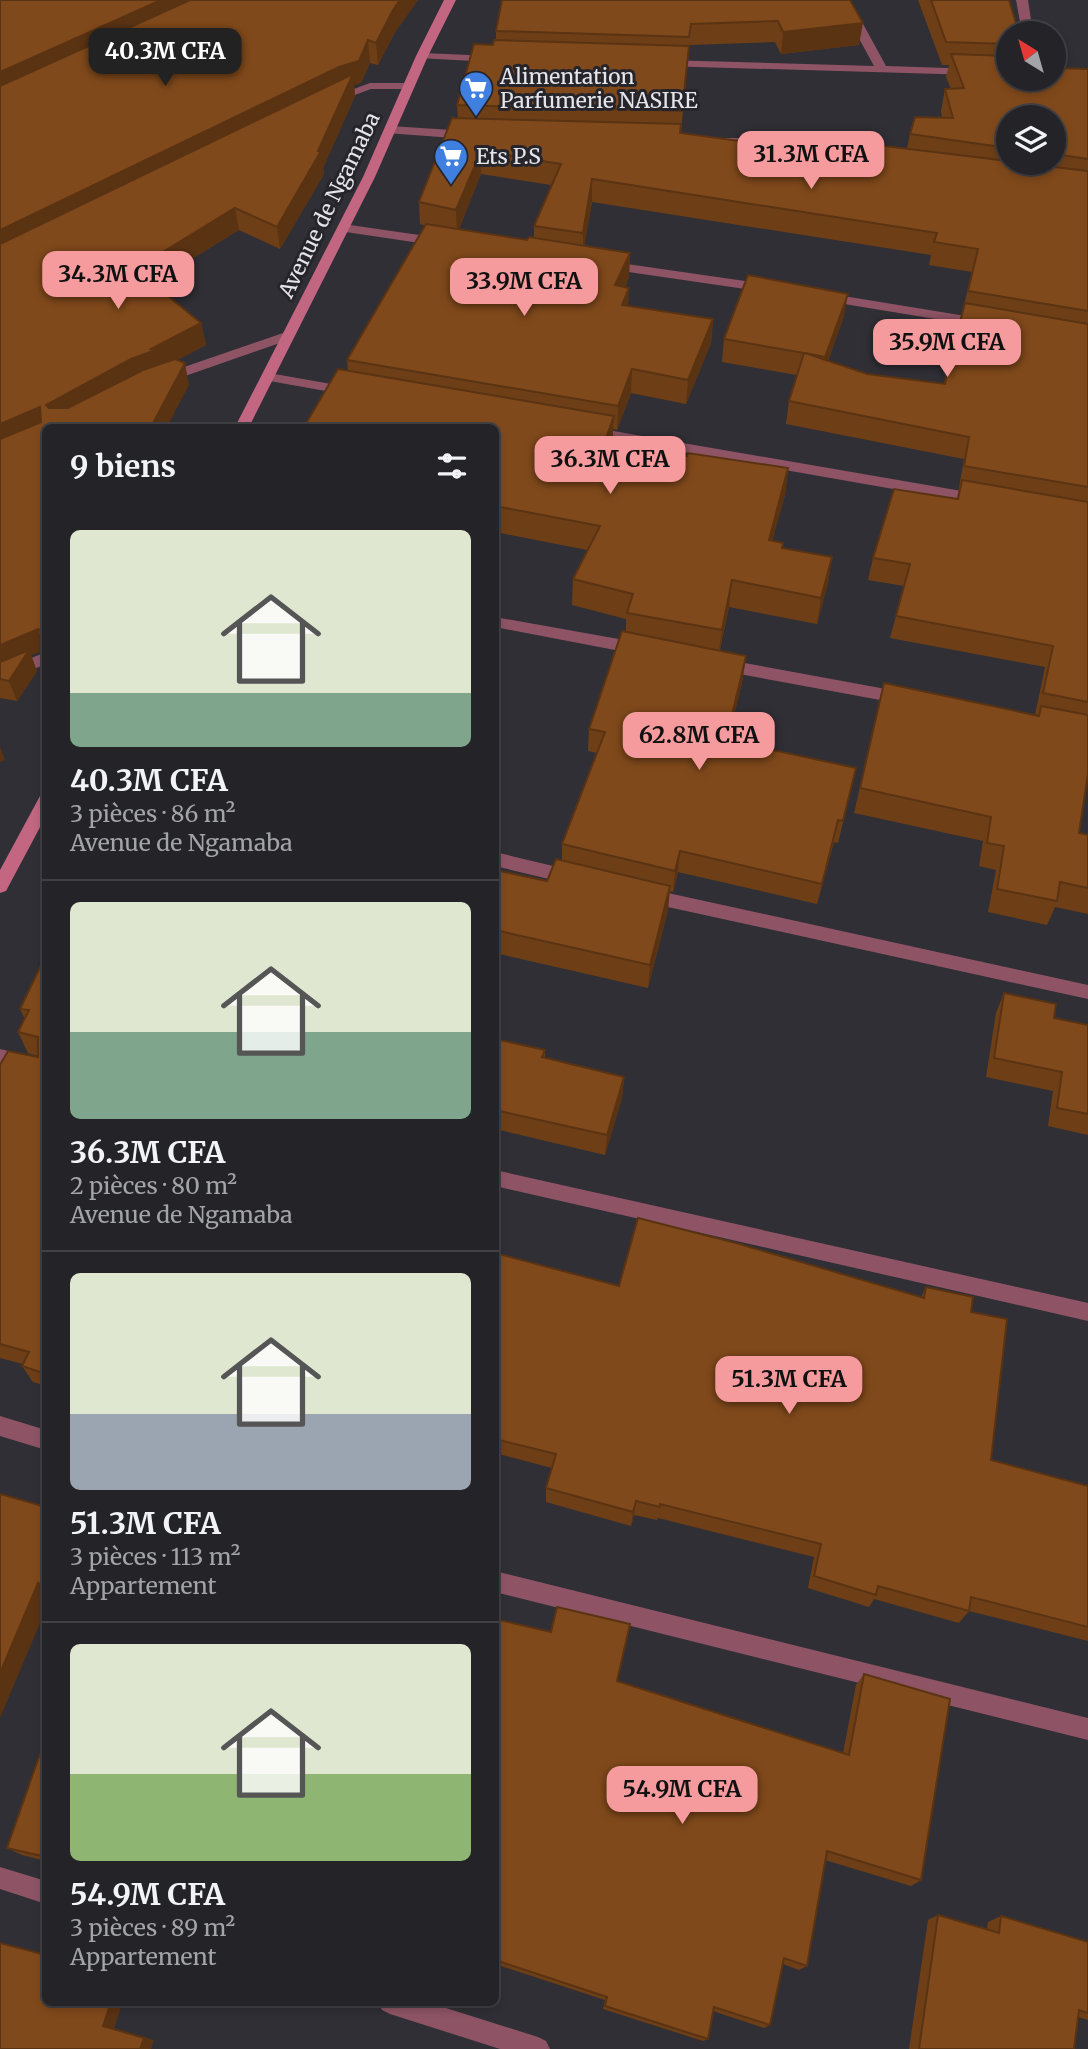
<!DOCTYPE html>
<html lang="fr">
<meta charset="utf-8">
<style>
body{margin:0;font-family:Merriweather,serif;background:#2c2b30;color:#f1f3f6;height:100vh;display:flex;flex-direction:column;font-size:26px;white-space:nowrap}
*{box-sizing:border-box;margin:0}
p{font-size:23px;color:#a3a4a8}
.icon{flex:none;width:38px;height:38px;fill:none;stroke:currentColor;stroke-width:2;stroke-linecap:round;stroke-linejoin:round}
.map{position:relative;flex:1;overflow:hidden}
.drawer{position:absolute;left:42px;top:424px;width:457px;height:1582px;display:flex;flex-direction:column;background:#242328;border-radius:10px;box-shadow:0 4px 10px #0003,0 0 0 2px #414045}
.drawer>*{flex:none}
.needle{width:46px;rotate:323deg}
.tools{position:absolute;left:996px;top:21px;display:grid;gap:14px}
.tools a{display:grid;place-items:center;width:70px;height:70px;border-radius:50%;background:#242328;box-shadow:0 4px 10px #0003,0 0 0 2px #414045;font-size:35px}
.price{position:absolute;translate:-50% -60px;padding:0 16px;border-radius:14px;background:#f59b9d;color:#111;font-size:23px;line-height:46px;filter:drop-shadow(0 2px 4px #0008)}
.price::after{content:'';position:absolute;left:50%;top:42px;width:21px;height:16px;margin-left:-10px;background:inherit;clip-path:polygon(0 0,100% 0,50% 100%)}
.price.active{background:#222;color:#fff}
ul{padding:0;list-style:none}
li{display:grid;align-content:center;gap:14px;height:371px;padding:0 28px}
li+li{border-top:2px solid #414045}
li span{display:grid;place-items:center;height:217px;border-radius:10px;color:#555}
li>.icon{margin-inline-start:auto}
span .icon{width:126px;height:126px;fill:#fffc;stroke-width:1}
li b{font-size:30px}
h2{display:flex;justify-content:space-between;align-items:center;height:84px;padding:0 28px;font-size:30px}
.map>svg:first-child{display:block}
</style>
<div class="map">
<svg width="1088" height="2049" viewBox="0 0 1088 2049">
<rect width="100%" height="100%" fill="#302f35"/>
<g fill="none" stroke-linecap="round" stroke-linejoin="round">
<g fill="#8e5465" fill-rule="evenodd">
<polygon points="838,0 850,0 886,66 1008,70 1008,76 663,66 657,63 663,60 874,66"/>
<polygon points="1016,0 1028,0 1033,33 1022,33"/>
<polygon points="422,53 492,56 498,59 492,62 418,58 418,54"/>
<polygon points="370,83 409,83 415,86 409,89 371,89 333,103 327,99"/>
<polygon points="390,126 467,131 473,135 467,139 386,133 384,130"/>
<polygon points="723,138 748,138 802,146 808,150 802,154 748,146 719,145 719,139"/>
<polygon points="343,224 440,238 446,242 440,246 339,231 337,228"/>
<polygon points="606,261 766,284 772,288 766,292 601,268 601,262"/>
<polygon points="825,293 984,319 991,323 984,327 820,300 819,297"/>
<polygon points="289,331 294,332 294,338 168,382 158,382 156,379 158,376"/>
<polygon points="269,373 348,387 355,391 348,395 264,380 264,374"/>
<polygon points="590,427 979,494 986,499 979,504 585,435 585,429"/>
<polygon points="495,617 641,643 649,649 641,655 495,627"/>
<polygon points="46,652 46,664 0,683 0,671"/>
<polygon points="723,659 902,692 910,698 902,704 723,671 715,665"/>
<polygon points="495,852 574,871 580,873 582,878 580,883 574,885 495,866"/>
<polygon points="645,888 1088,985 1088,999 645,902 639,900 637,895 639,890"/>
<polygon points="0,1049 46,1060 46,1076 0,1065"/>
<polygon points="495,1170 1088,1303 1088,1321 495,1186"/>
<polygon points="0,1416 46,1430 46,1450 0,1436"/>
<polygon points="495,1571 1088,1718 1088,1740 495,1592"/>
<polygon points="0,1867 46,1881 46,1904 0,1889"/>
<polygon points="378,2002 427,2002 538,2037 546,2041 550,2049 500,2049 390,2014 382,2010"/>
</g>
<g fill="#c26682" fill-rule="evenodd">
<polygon points="444,0 456,0 428,56 375,177 249,427 235,427 363,177 416,56"/>
<polygon points="46,794 46,816 6,891 0,893 0,870 40,796"/>
</g>
</g>
<g fill="#6e3f17" fill-rule="evenodd">
<polygon points="0,0 418,0 395,32 378,65 370,63 361,83 354,85 355,96 323,168 324,174 280,249 239,230 153,283 201,323 206,345 177,360 189,385 46,427 46,650 31,655 37,671 17,701 0,698"/>
<path d="M850,0L859,45L781,54L775,42L689,45L681,133L865,158L907,149L910,134L942,118L941,111L945,89H951L946,77L949,65H942L918,0H1009L1008,79L1088,69V774L1079,833L1088,835V914L1055,907L1047,925L988,912L996,870L979,866L983,841L854,813L884,683L1037,716L1038,715H1035L1045,667L890,638L904,586L868,580L873,558L957,499L964,459L786,424L789,401L797,375L722,362L724,339L844,316L828,361L867,374L944,384L957,322H960L972,272L929,265L931,255L592,202L584,246L630,253L629,277L625,287L628,306L713,319L711,343L686,404L631,393L617,430L613,429V442L687,456L788,468L785,495L772,541L783,543L782,548L832,557L828,583L817,624L729,607L720,650L743,678L728,741L851,789L838,843L834,842L817,904L678,872L673,892L670,891L668,910L648,988L495,953V870L547,881L562,861V844L597,753L588,751L589,729L626,631V619L572,605L573,579L587,550L495,532V427L348,371L347,360L425,226L420,224L419,202L458,118L457,105L496,40V31ZM1008,117H1054V163H1008ZM481,174L551,185L534,226V238L527,240L459,229Z"/>
<polygon points="46,959 46,1386 33,1382 22,1366 23,1364 0,1358 0,1065 38,1057 38,1056 28,1053 18,1032 25,1019 20,1009"/>
<polygon points="1004,993 1054,1018 1088,1025 1088,1135 1048,1126 1053,1091 986,1077 996,1013"/>
<polygon points="495,1039 545,1050 545,1057 624,1077 622,1098 605,1155 495,1129"/>
<polygon points="495,1253 619,1286 921,1297 926,1287 971,1312 991,1460 1088,1486 1088,1641 969,1611 959,1623 874,1599 869,1607 808,1588 814,1557 658,1518 657,1520 634,1515 631,1526 546,1502 546,1488 552,1468 495,1453"/>
<polygon points="495,1619 618,1681 843,1753 856,1685 864,1674 921,1880 911,1886 825,1860 807,1966 799,1970 783,1964 770,2025 764,2028 713,2011 708,2039 703,2041 603,2009 605,2000 495,1964"/>
<polygon points="46,1755 46,1861 22,1855 7,1848"/>
<polygon points="938,1915 987,1929 988,1922 1001,1916 1088,1942 1088,2020 1078,2017 1074,2049 909,2049 928,1920"/>
</g>
<g fill="#5a3313">
<polygon points="161,0 214,0 0,97 0,72"/>
<polygon points="400,0 418,0 395,32 378,65 376,43 393,10"/>
<polygon points="863,23 859,45 781,54 783,32"/>
<polygon points="368,40 370,63 361,83 354,85 355,96 323,168 324,174 280,249 277,227 319,155 0,255 0,230"/>
<polygon points="481,151 481,174 457,233 456,210"/>
<polygon points="592,179 592,202 583,256 583,233"/>
<polygon points="235,208 239,230 140,291 135,269"/>
<polygon points="630,253 629,277 615,309 615,285"/>
<polygon points="629,288 628,312 622,305"/>
<polygon points="848,294 844,316 821,379 825,357"/>
<polygon points="713,319 711,343 686,404 688,380"/>
<polygon points="201,323 206,345 52,426 46,405 131,359"/>
<polygon points="185,363 189,385 167,427 151,427"/>
<polygon points="632,369 631,393 617,430 618,406"/>
<polygon points="40,407 46,427 0,449 0,424"/>
<polygon points="614,416 612,443 605,441"/>
<polygon points="788,468 785,495 765,567 769,540"/>
<polygon points="832,557 828,583 817,624 821,598"/>
<polygon points="732,580 729,607 718,656 722,630"/>
<polygon points="46,625 46,643 42,631"/>
<polygon points="38,629 45,650 31,655 37,671 17,701 9,681 0,669 0,645"/>
<polygon points="746,656 743,678 723,762 726,740"/>
<polygon points="0,747 5,760 0,762"/>
<polygon points="680,851 678,872 673,892 675,871"/>
<polygon points="670,886 668,910 648,988 650,965"/>
<polygon points="624,1077 622,1098 605,1155 607,1135"/>
<polygon points="636,1501 634,1515 631,1526 633,1512"/>
<polygon points="38,1583 46,1591 46,1609 0,1718 0,1673"/>
<polygon points="111,2002 123,2002 114,2028 154,2040 151,2049 140,2049 103,2026"/>
</g>
<g fill="#80491b" stroke="#5a3313" stroke-width="2">
<polygon points="0,0 161,0 0,72"/>
<polygon points="190,0 400,0 393,10 376,43 368,40 359,61 339,67 0,230 0,86"/>
<polygon points="502,0 850,0 863,23 783,32 778,21 691,24 689,37 496,31"/>
<polygon points="931,0 1009,0 1019,33 1008,33 1008,44 946,42"/>
<polygon points="494,40 689,46 682,111 457,105 474,44 493,45"/>
<polygon points="951,54 1008,56 1008,79 1054,79 1054,68 1088,69 1088,159 1054,154 1054,117 1008,117 1008,148 910,134 915,117 953,118 945,89 964,88"/>
<polygon points="353,74 318,151 321,151 277,227 235,208 135,269 201,323 151,349 156,350 131,359 46,405 49,408 68,408 143,370 175,359 185,363 151,427 46,427 46,625 42,631 38,629 0,645 0,439 41,422 40,407 0,424 0,244"/>
<polygon points="452,118 681,124 680,133 865,158 868,144 1008,161 1008,163 1020,163 1088,171 1088,311 968,291 978,249 934,242 937,233 592,179 583,233 534,226 561,164 481,151 456,210 419,202"/>
<polygon points="426,224 527,240 529,237 630,253 615,285 629,288 622,305 713,319 688,380 632,369 618,406 347,360"/>
<polygon points="748,275 848,294 825,357 805,353 867,374 945,384 957,322 960,322 965,303 1088,324 1088,487 964,466 969,437 789,401 804,353 724,339"/>
<polygon points="338,369 614,416 605,441 687,456 688,453 788,468 769,540 783,543 782,548 832,557 821,598 732,580 722,630 627,613 633,594 573,579 600,526 495,506 495,427 304,427"/>
<polygon points="962,480 1088,502 1088,702 1043,693 1053,646 896,616 910,564 873,558 894,489 958,499"/>
<polygon points="622,631 746,656 726,740 856,768 843,821 838,820 822,884 680,851 675,871 562,844 605,732 589,729"/>
<polygon points="29,650 9,681 0,679 0,662"/>
<polygon points="884,683 1039,716 1041,706 1088,715 1088,774 1079,833 1088,835 1088,888 1060,882 1057,901 997,889 1004,846 987,843 991,817 860,788"/>
<polygon points="556,859 670,886 650,965 495,930 495,870 547,881"/>
<polygon points="44,959 46,959 46,1374 22,1366 29,1352 0,1344 0,1065 8,1051 38,1057 38,1037 18,1032 29,1010 20,1009"/>
<polygon points="1004,993 1056,1004 1054,1018 1088,1025 1088,1114 1057,1108 1062,1072 994,1058"/>
<polygon points="495,1039 545,1050 542,1057 624,1077 607,1135 495,1110"/>
<polygon points="638,1218 736,1243 924,1298 926,1287 973,1297 971,1312 1007,1319 991,1460 1088,1486 1088,1627 971,1597 969,1611 878,1586 876,1595 814,1576 821,1544 660,1504 660,1507 636,1501 633,1512 546,1488 556,1454 495,1439 495,1253 619,1286"/>
<polygon points="0,1494 46,1507 46,1586 38,1583 0,1673"/>
<polygon points="557,1607 630,1624 617,1681 849,1755 864,1674 950,1699 921,1880 827,1851 807,1966 784,1958 770,2025 714,2007 708,2039 605,2006 607,1997 495,1960 495,1619 551,1632"/>
<polygon points="40,1754 46,1755 46,1857 7,1848"/>
<polygon points="938,1915 999,1933 1001,1916 1088,1942 1088,2013 1079,2010 1074,2049 919,2049"/>
<polygon points="0,1943 46,1955 46,2002 111,2002 103,2026 144,2038 140,2049 0,2049"/>
</g>
<defs>
<g id="supermarket-pin" transform="scale(1.75)"><path d="M0 17L-7.5 6A9.5 9.5 0 1 1 7.5 6Z" fill="#3f7fe0" stroke="#26252b"/><path d="M-6-5.5h2.5l.6 2H6L4.5 2H-2.5L-4.4-4H-6ZM-1.5 3.2a1.3 1.3 0 1 0 .1 0ZM3 3.2a1.3 1.3 0 1 0 .1 0Z" fill="#fff"/></g>
</defs>
<g fill-rule="evenodd">
<use href="#supermarket-pin" x="476" y="88"/>
<use href="#supermarket-pin" x="451" y="156"/>
</g>
<g text-anchor="middle" dominant-baseline="central" stroke-width="6" stroke-linejoin="round" paint-order="stroke">
<g font-size="21" fill="#e6e6ea" stroke="#26252b" text-anchor="start">
<text x="500" y="76">Alimentation<tspan x="500" dy="24">Parfumerie NASIRE</tspan></text>
<text x="476" y="156">Ets P.S</text>
</g>
<g font-size="21" fill="#e6e6ea" stroke="#26252b">
<text transform="translate(329 205) rotate(-64)">Avenue de Ngamaba</text>
</g>
</g>
</svg>
<div class="tools">
<a><svg class="needle" viewBox="-14 -14 28 28"><path d="M0-13l5 13h-10z" fill="#e53935"/><path d="M0 13l5-13h-10z" fill="#a3a4a8"/></svg></a>
<a><svg class="icon" aria-label="layers" viewBox="0 0 24 24"><path d="M12 4l9 5-9 5-9-5zM3 14l9 5 9-5"/></svg></a>
</div>
<b class="price active" style="left:165px;top:88px">40.3M CFA</b>
<b class="price" style="left:811px;top:191px">31.3M CFA</b>
<b class="price" style="left:118px;top:311px">34.3M CFA</b>
<b class="price" style="left:524px;top:318px">33.9M CFA</b>
<b class="price" style="left:947px;top:379px">35.9M CFA</b>
<b class="price" style="left:610px;top:496px">36.3M CFA</b>
<b class="price" style="left:699px;top:772px">62.8M CFA</b>
<b class="price" style="left:789px;top:1416px">51.3M CFA</b>
<b class="price" style="left:682px;top:1826px">54.9M CFA</b>
<section class="drawer">
<h2>9 biens<svg class="icon" aria-label="filters" viewBox="0 0 24 24"><path d="M4 7h16M4 17h16"/><circle cx="9" cy="7" r="2"/><circle cx="15" cy="17" r="2"/></svg></h2>
<ul>
<li><span style="background:linear-gradient(#dfe7d0 75%,#7fa58c 0)"><svg class="icon" aria-label="home" viewBox="0 0 24 24"><path d="M3 11l9-7 9 7M6 9v11h12V9"/></svg></span><div><b>40.3M CFA</b><p>3 pièces · 86 m²</p><p>Avenue de Ngamaba</p></div></li>
<li><span style="background:linear-gradient(#dfe7d0 60%,#7fa58c 0)"><svg class="icon" aria-label="home" viewBox="0 0 24 24"><path d="M3 11l9-7 9 7M6 9v11h12V9"/></svg></span><div><b>36.3M CFA</b><p>2 pièces · 80 m²</p><p>Avenue de Ngamaba</p></div></li>
<li><span style="background:linear-gradient(#dfe7d0 65%,#9aa5b1 0)"><svg class="icon" aria-label="home" viewBox="0 0 24 24"><path d="M3 11l9-7 9 7M6 9v11h12V9"/></svg></span><div><b>51.3M CFA</b><p>3 pièces · 113 m²</p><p>Appartement</p></div></li>
<li><span style="background:linear-gradient(#dfe7d0 60%,#8fb573 0)"><svg class="icon" aria-label="home" viewBox="0 0 24 24"><path d="M3 11l9-7 9 7M6 9v11h12V9"/></svg></span><div><b>54.9M CFA</b><p>3 pièces · 89 m²</p><p>Appartement</p></div></li>
</ul>
</section>
</div>
